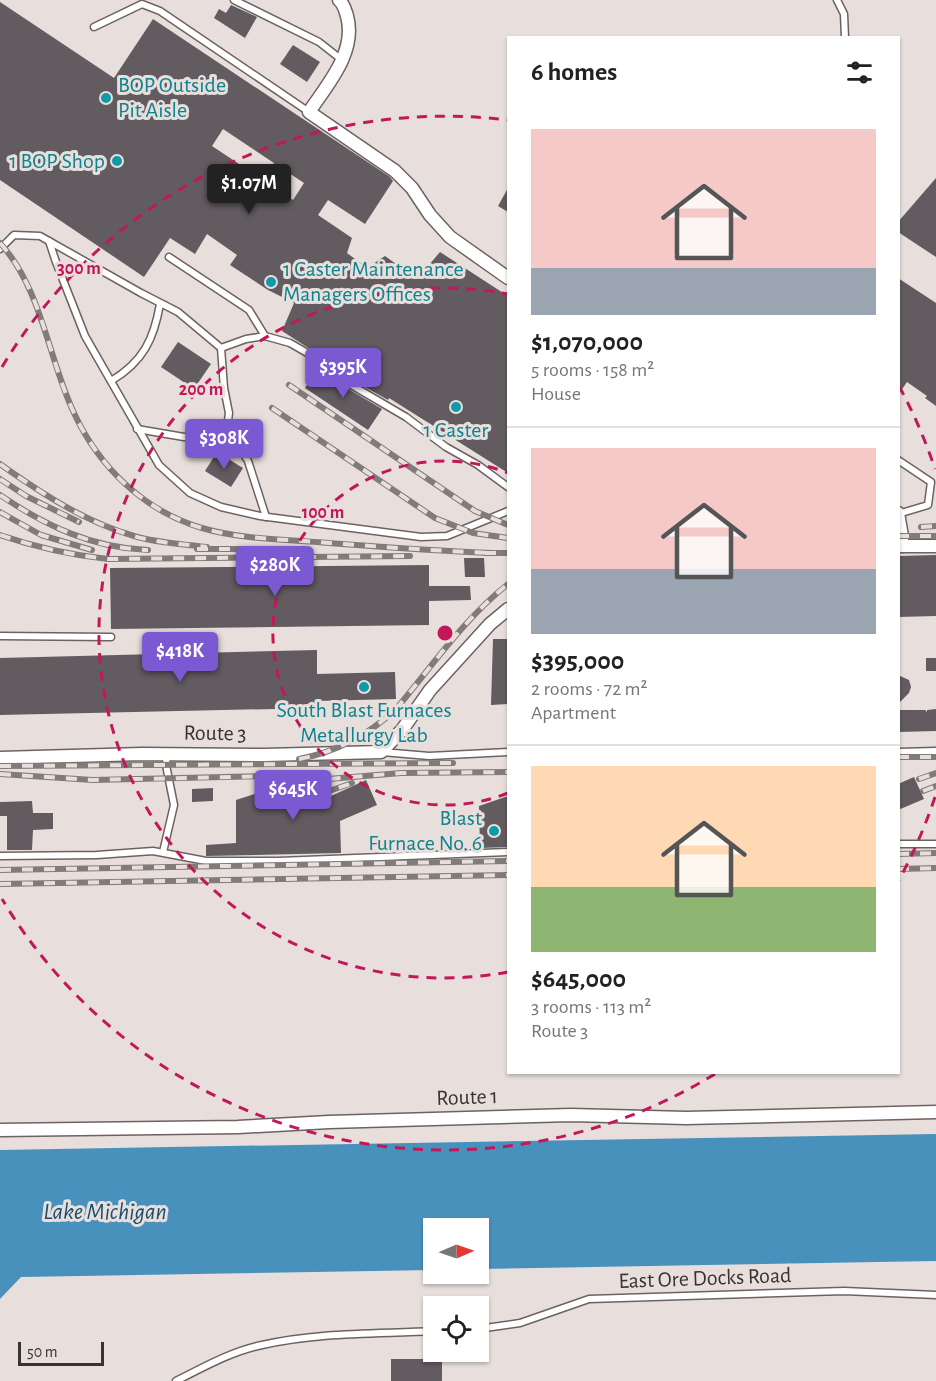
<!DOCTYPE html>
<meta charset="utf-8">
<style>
body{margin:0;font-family:"Alegreya Sans",sans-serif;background:#f6f6f6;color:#222;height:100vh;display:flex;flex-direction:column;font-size:22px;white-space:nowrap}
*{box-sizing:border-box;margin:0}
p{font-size:20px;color:#767676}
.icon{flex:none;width:33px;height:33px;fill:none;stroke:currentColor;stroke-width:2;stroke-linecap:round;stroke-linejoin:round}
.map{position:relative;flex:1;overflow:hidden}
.panel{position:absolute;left:507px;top:36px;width:393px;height:1038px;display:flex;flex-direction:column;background:#fff;border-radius:0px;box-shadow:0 2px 4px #0004}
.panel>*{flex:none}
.needle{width:39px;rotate:88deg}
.fabs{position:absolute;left:423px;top:1218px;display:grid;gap:12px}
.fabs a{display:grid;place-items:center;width:66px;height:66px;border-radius:0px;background:#fff;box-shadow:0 2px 4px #0004;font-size:30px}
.scale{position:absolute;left:18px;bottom:15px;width:86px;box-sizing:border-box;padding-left:6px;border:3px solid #363331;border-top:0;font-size:16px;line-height:21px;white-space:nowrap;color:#363331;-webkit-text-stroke:4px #e8dfdc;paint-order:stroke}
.price{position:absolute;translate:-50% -51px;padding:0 14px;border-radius:6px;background:#7b59d3;color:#fff;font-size:20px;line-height:39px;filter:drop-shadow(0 2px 3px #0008)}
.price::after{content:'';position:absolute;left:50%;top:36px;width:18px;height:14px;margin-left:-9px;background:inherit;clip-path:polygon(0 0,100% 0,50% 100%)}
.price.active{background:#222;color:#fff}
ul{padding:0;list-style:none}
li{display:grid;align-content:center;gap:12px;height:318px;padding:0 24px}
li+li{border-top:2px solid #e0e0e0}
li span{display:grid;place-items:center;height:186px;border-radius:0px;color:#555}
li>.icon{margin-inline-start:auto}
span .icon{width:108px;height:108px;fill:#fffc;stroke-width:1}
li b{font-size:26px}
h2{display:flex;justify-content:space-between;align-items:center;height:72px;padding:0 24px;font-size:26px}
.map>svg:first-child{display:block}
</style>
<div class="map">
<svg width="936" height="1381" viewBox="0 0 936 1381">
<rect width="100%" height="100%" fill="#e8dfdc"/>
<polygon fill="#4991bd" points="936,1134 936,1261 479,1269 478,1228 434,1228 433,1270 21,1277 0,1299 0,1150"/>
<g fill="#625b60" fill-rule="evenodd">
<path d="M0,2L114,78L153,19L390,177L393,181L365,224L328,200L318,215L352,238L347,253L367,268L385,256L417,279L440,252L508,296V473L389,398L388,400L351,379L324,358L282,331L294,303L268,290L230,265L237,255L207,234L195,254L170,238L144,277L0,180ZM223,129L274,163L263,180L212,146ZM289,173L304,183L293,200L279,190Z"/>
<polygon points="231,5 257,17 245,38 214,18 219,9 226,13"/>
<polygon points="293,45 320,62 307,82 280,64"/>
<polygon points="936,178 936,257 898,232 898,222"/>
<polygon points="508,188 508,212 498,206"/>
<polygon points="898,278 936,303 936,406 925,398 927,396 907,382 898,395"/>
<polygon points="178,342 211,364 194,389 161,367"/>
<polygon points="318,367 345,387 382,409 368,430 305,388"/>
<polygon points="217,452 243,468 231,487 205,471"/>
<polygon points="936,555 936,616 898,617 898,556"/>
<polygon points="464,558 484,558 485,577 465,577"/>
<polygon points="429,565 429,586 470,586 471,600 429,601 429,625 111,629 110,568"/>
<polygon points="493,639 508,639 508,704 491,705"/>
<polygon points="317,650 317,674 395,672 396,699 318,701 318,708 0,715 0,658"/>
<rect x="926" y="658" width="10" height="13"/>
<polygon points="898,675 909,680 911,687 909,693 898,704"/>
<polygon points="936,709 936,731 898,732 898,710 925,710 927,712 927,710"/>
<polygon points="914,777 924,799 898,810 898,784"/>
<polygon points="298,780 320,801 366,780 377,805 340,821 341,853 206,856 206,845 236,843 236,800"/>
<polygon points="213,788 213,801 192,802 192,789"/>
<polygon points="508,796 508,847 480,848 479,806"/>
<polygon points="32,801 33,813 53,813 53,829 33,830 32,850 7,850 7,816 0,816 0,802"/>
<rect x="391" y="1359" width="51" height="22"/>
</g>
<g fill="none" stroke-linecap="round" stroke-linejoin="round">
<g stroke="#6c6361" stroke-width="9">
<g id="lane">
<polyline points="234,0 319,42 342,60"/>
<polyline points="837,0 844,14 845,38"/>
<polyline points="94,27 142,4 160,11 309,112"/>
<polyline points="49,241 56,262 85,336 159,465 190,493 221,507 260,516 421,537 447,536 508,511"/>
<polyline points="0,249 14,235 40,236 141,293 178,312 221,348 246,339 265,336 290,343 309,354 348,383 406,417 446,447 478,465 508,487"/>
<polyline points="169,257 249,310 265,336"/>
<path d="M111,381C143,362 154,339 160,304"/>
<polyline points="227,428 248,461 266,517"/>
<polyline points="137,429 184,437 212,437 227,428 229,413 224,388 221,348"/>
<polyline points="898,460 931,482 928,505 898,514"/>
<polyline points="0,636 111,637"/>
<polyline points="382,752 429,756 508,752"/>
<polyline points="898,752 936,751"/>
<polyline points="898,844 936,844"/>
<polyline points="163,852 174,805 166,765 167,754"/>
<polyline points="0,856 97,855 153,851 206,861 279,861 508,852"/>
<polyline points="478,1329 520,1323 589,1299 844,1291 936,1295"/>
<path d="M176,1381C204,1367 232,1351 262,1345C318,1332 377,1334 434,1331"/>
</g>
</g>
<g stroke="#6c6361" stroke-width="15">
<g id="street">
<path d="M339,0C344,4 345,10 347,16C357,52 327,85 309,112L395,171L412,188L430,215L450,237L508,278"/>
<polyline points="898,513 902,536 902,546"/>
<polyline points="898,546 936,546"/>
<polyline points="0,758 142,754 265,755 381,752 402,730 430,690 490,624 508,609"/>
<polyline points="0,1130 238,1127 329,1122 571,1115 686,1118 936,1112"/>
</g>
</g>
<use href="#lane" stroke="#fff" stroke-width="6"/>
<use href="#street" stroke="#fff" stroke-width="12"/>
<g stroke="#817b79" stroke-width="6">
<g id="rail">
<path d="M0,243C42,289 48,358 74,413C99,467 144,511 202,528C243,540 287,539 329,543C384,547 438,551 493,553"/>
<polyline points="289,385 475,511 508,525"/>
<polyline points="272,408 435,518 473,533 508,538"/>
<path d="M0,464C41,493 85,522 134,536C157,543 183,544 207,547"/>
<polyline points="0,479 26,496 79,522"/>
<path d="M0,495C46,526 92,548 148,550"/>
<polyline points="0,512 41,535 92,550"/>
<polyline points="921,527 936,526"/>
<path d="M0,535C35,547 71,555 108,559L410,556"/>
<polyline points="898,536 936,536"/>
<polyline points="197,549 240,549 257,551"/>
<polyline points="485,553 508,553"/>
<polyline points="898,757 936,757"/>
<path d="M299,759C336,752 370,734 397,708C432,666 465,618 508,584"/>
<polyline points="0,766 453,763"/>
<polyline points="0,774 93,780 270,776 316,780 401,773 508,772"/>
<polyline points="919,779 936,773"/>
<polyline points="923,791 936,786"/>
<polyline points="318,795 352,783"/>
<polyline points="898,854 936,853"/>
<polyline points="898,869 936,868"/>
<polyline points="0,870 508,861"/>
<polyline points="0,884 508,875"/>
</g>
</g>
<use href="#rail" stroke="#e8dfdc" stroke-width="4" stroke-dasharray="11" stroke-linecap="butt"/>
</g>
<g fill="none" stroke="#c2185b" stroke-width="3" stroke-dasharray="10 8">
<path d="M508 793A172 172 0 1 1 508 473"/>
<path d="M508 972A345 345 0 1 1 508 294"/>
<path d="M935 797A517 517 0 0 1 899 880M715 1074A517 517 0 0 1 2 899M2 367A517 517 0 0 1 508 120M899 386A517 517 0 0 1 935 469"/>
</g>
<g fill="#0f9aa8" stroke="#e8dfdc" stroke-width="2">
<circle cx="106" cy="98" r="6"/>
<circle cx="117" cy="161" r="6"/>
<circle cx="271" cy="282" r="6"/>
<circle cx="456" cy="407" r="6"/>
<circle cx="364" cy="687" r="6"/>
<circle cx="494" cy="831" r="6"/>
</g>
<g text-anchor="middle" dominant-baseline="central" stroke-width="6" stroke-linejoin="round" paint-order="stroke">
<g font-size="22" fill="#0d838f" stroke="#e8dfdc" text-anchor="start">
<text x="118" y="85">BOP Outside<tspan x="118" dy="25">Pit Aisle</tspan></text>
<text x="105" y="161" text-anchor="end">1 BOP Shop</text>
<text x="283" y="269">1 Caster Maintenance<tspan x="283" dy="25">Managers Offices</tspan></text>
<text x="456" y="430" text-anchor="middle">1 Caster</text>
<text x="364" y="710" text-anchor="middle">South Blast Furnaces<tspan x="364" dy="25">Metallurgy Lab</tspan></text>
<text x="482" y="818" text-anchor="end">Blast<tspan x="482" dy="25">Furnace No. 6</tspan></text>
</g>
<g font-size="22" fill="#363331" stroke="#e8dfdc">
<text transform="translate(215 733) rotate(1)">Route 3</text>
<text transform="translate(467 1097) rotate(-2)">Route 1</text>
<text transform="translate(705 1278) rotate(-2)">East Ore Docks Road</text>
</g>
<g font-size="24" font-style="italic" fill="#164e6d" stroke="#e8dfdc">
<text x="105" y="1212">Lake Michigan</text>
</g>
</g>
<circle cx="445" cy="633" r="9" fill="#c2185b" stroke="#e8dfdc" stroke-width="3"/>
<g font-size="18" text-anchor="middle" font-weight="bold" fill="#c2185b" stroke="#e8dfdc" stroke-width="6" stroke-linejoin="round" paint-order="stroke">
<text x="79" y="274">300 m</text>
<text x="201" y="395">200 m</text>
<text x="323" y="518">100 m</text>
</g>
</svg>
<div class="fabs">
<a><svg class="needle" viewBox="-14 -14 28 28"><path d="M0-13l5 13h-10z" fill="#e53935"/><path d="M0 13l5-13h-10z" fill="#767676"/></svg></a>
<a><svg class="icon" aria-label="locate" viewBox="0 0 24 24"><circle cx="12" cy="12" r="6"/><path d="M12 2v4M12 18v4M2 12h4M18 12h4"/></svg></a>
</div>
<div class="scale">50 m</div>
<b class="price active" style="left:249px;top:215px">$1.07M</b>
<b class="price" style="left:343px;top:399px">$395K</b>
<b class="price" style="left:224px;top:470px">$308K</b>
<b class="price" style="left:275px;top:597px">$280K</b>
<b class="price" style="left:180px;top:683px">$418K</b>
<b class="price" style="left:293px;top:821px">$645K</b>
<section class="panel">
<h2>6 homes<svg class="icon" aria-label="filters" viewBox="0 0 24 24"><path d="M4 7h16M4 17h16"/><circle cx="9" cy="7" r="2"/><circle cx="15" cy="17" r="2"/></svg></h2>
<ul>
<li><span style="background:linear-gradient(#f6c9c9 75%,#9aa5b1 0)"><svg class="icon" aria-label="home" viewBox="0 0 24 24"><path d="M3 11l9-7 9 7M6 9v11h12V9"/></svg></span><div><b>$1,070,000</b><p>5 rooms · 158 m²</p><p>House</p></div></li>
<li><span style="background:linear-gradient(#f6c9c9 65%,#9aa5b1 0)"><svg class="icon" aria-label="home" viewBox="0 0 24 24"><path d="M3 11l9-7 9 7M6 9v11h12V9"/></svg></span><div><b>$395,000</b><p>2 rooms · 72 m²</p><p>Apartment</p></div></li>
<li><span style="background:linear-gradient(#ffd9b3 65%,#8fb573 0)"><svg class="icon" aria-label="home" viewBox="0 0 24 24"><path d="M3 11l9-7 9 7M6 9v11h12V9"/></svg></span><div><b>$645,000</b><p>3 rooms · 113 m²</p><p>Route 3</p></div></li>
</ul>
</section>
</div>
